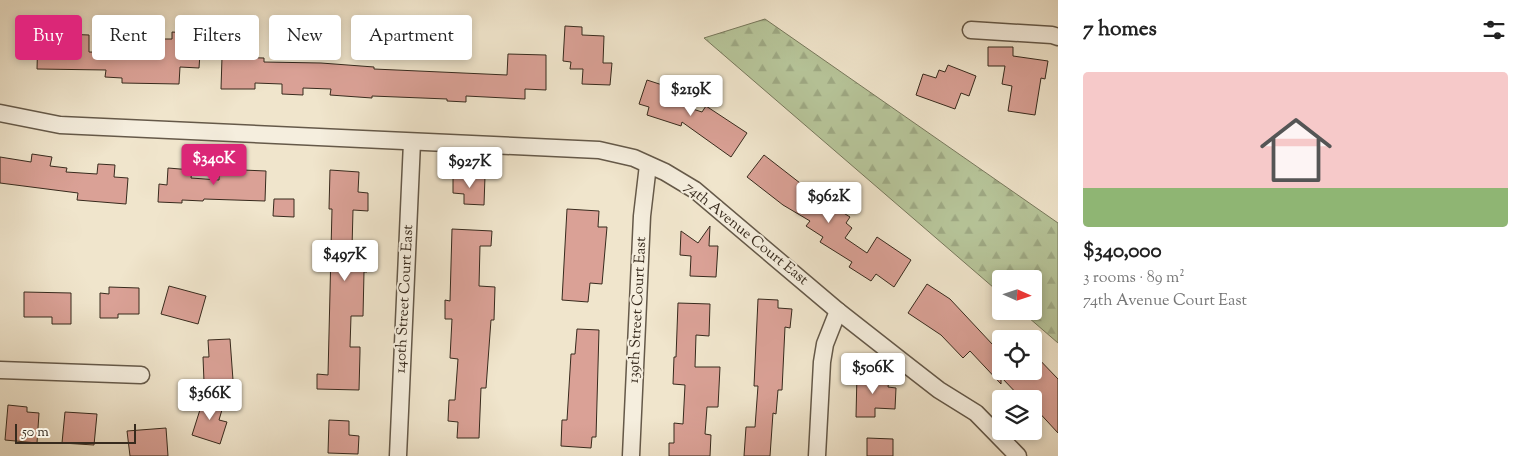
<!DOCTYPE html>
<meta charset="utf-8">
<style>
body{margin:0;font-family:"Sorts Mill Goudy",serif;background:#f6f6f6;color:#222;height:100vh;display:flex;flex-direction:column;font-size:19px;white-space:nowrap}
*{box-sizing:border-box;margin:0}
p{font-size:16px;color:#767676}
.icon{flex:none;width:28px;height:28px;fill:none;stroke:currentColor;stroke-width:2;stroke-linecap:round;stroke-linejoin:round}
.map{position:relative;flex:1;overflow:hidden}
.drawer{display:flex;flex-direction:column;background:#fff;width:475px}
.drawer>*{flex:none}
.hud{position:absolute;left:15px;top:15px;width:475px;height:45px;display:flex;gap:10px}
.needle{width:32px;rotate:93deg}
.controls{position:absolute;left:992px;top:270px;display:grid;gap:10px}
.controls a{display:grid;place-items:center;width:50px;height:50px;border-radius:5px;background:#fff;box-shadow:0 2px 8px #0003;font-size:25px}
.scale{position:absolute;left:15px;bottom:12px;width:121px;box-sizing:border-box;padding-left:5px;border:2px solid #372a1d;border-top:0;font-size:14px;line-height:18px;white-space:nowrap;color:#372a1d;-webkit-text-stroke:4px #f5eede;paint-order:stroke}
.price{position:absolute;translate:-50% -42px;padding:0 11px;border-radius:5px;background:#fff;color:#222;font-size:16px;line-height:32px;filter:drop-shadow(0 1px 2px #0008)}
.price::after{content:'';position:absolute;left:50%;top:30px;width:15px;height:11px;margin-left:-8px;background:inherit;clip-path:polygon(0 0,100% 0,50% 100%)}
.price.active{background:#db2777;color:#fff}
ul{padding:0;list-style:none}
li{display:grid;align-content:center;gap:10px;height:265px;padding:0 25px}
li span{display:grid;place-items:center;height:155px;border-radius:5px;color:#555}
li>.icon{margin-inline-start:auto}
span .icon{width:90px;height:90px;fill:#fffc;stroke-width:1}
li b{font-size:21px}
h2{display:flex;justify-content:space-between;align-items:center;height:60px;padding:0 25px;font-size:21px}
.chip{padding:0 18px;border-radius:5px;background:#fff;box-shadow:0 2px 8px #0003;font-size:18px;line-height:45px}
.chip.active{background:#db2777;color:#fff}
main{display:flex;flex:1;min-height:0}
.map>svg:first-child{display:block}
</style>
<main>
<div class="map">
<svg width="1058" height="456" viewBox="0 0 1058 456">
<defs>
<pattern id="forest-firs" width="22" height="20" patternUnits="userSpaceOnUse" patternTransform="scale(1.25)"><rect width="22" height="20" fill="#b7c59a"/><path d="M5 1l3.5 6h-7zM16 11l3.5 6h-7z" fill="#9ea984"/></pattern>
</defs>
<rect width="100%" height="100%" fill="#f0e5cc"/>
<filter id="stains"><feTurbulence type="fractalNoise" baseFrequency=".004" numOctaves="4"/><feColorMatrix values="0 0 0 0 .2 0 0 0 0 .09 0 0 0 0 .02 0 0 0 .5 -.17"/></filter>
<radialGradient id="worn" r=".72"><stop offset=".6" stop-color="#630" stop-opacity="0"/><stop offset="1" stop-color="#630" stop-opacity=".3"/></radialGradient>
<polygon fill="url(#forest-firs)" stroke="#77785c" points="765,19 1058,223 1058,343 1021,311 1034,311 1034,279 1001,279 1001,294 704,38"/>
<g fill="#daa196" stroke="#372a1d">
<polygon points="565,26 582,27 582,35 604,36 603,63 612,63 610,85 582,84 583,69 570,69 571,62 563,61"/>
<polygon points="172,32 188,33 188,38 201,39 199,68 180,67 179,84 122,83 122,78 105,77 106,70 37,69 38,33 89,35 89,52 161,54 162,39 172,39"/>
<polygon points="988,47 1013,47 1013,56 1048,61 1045,79 1041,78 1035,115 1008,111 1012,86 1002,84 1005,66 988,66"/>
<polygon points="508,54 546,55 546,90 525,89 525,99 466,96 466,102 447,101 447,99 372,96 372,98 330,95 331,89 303,88 303,95 282,94 282,84 255,83 255,89 221,89 222,57 264,58 264,62 321,63 374,67 374,69 507,75"/>
<polygon points="948,65 976,76 969,96 961,93 955,109 916,95 923,74 936,78 939,70 945,72"/>
<polygon points="647,80 684,92 680,105 702,112 706,106 747,133 731,157 682,122 681,126 647,115 649,107 639,104"/>
<polygon points="32,154 52,157 50,166 67,168 66,172 97,174 98,164 115,165 114,177 128,178 126,204 77,200 78,193 0,183 0,157 31,162"/>
<polygon points="764,155 800,183 799,185 850,217 846,223 852,228 845,238 867,253 877,237 911,260 894,287 876,274 871,281 849,267 852,262 820,242 823,237 806,226 810,221 783,205 747,177"/>
<polygon points="168,168 192,170 191,178 219,180 219,169 266,171 265,201 204,199 203,201 182,200 182,203 158,202 159,184 167,185"/>
<polygon points="330,170 359,172 358,192 368,193 368,211 353,210 352,248 368,248 367,272 364,272 363,316 351,316 350,347 360,347 360,352 359,390 317,389 317,374 328,375 332,209 329,209"/>
<polygon points="453,175 485,176 484,205 464,204 464,194 453,193"/>
<polygon points="274,199 294,199 294,217 273,216"/>
<polygon points="567,209 599,211 598,227 607,227 602,284 590,283 588,302 562,300"/>
<polygon points="710,226 709,246 718,246 716,277 690,276 691,256 680,255 681,231 698,243"/>
<polygon points="452,229 492,231 491,246 480,246 479,286 495,287 494,320 491,320 486,388 481,388 479,438 457,438 458,422 448,421 449,400 455,400 458,359 450,358 452,319 445,319 445,300 450,301"/>
<polygon points="927,284 950,299 993,345 1001,338 1001,371 1034,371 1034,354 1058,379 1058,433 1034,407 1034,399 1022,399 1001,377 1001,384 970,351 963,358 941,335 908,313"/>
<polygon points="169,286 206,296 198,324 161,314"/>
<polygon points="109,287 139,288 139,314 118,314 118,318 100,318 100,293 109,294"/>
<polygon points="24,292 71,293 71,324 52,324 52,317 24,317"/>
<polygon points="758,299 778,300 778,308 792,309 790,328 785,327 782,390 778,390 776,414 773,413 770,456 744,456 746,427 755,427 758,386 754,386"/>
<polygon points="678,303 710,304 709,336 696,335 695,367 720,367 718,407 707,407 705,434 711,435 710,456 669,456 669,443 674,443 674,423 683,424 685,385 673,384 674,357 676,357"/>
<polygon points="577,329 599,330 596,437 592,437 591,448 561,446 562,420 567,420 571,354 575,354"/>
<polygon points="230,339 233,380 204,382 203,357 209,357 208,340"/>
<polygon points="857,373 880,374 880,379 889,380 888,387 896,388 895,409 875,408 875,417 856,417"/>
<polygon points="204,397 224,403 219,420 227,422 220,444 192,435"/>
<polygon points="8,405 27,407 27,412 39,413 37,443 5,440"/>
<polygon points="65,412 97,414 94,445 62,443"/>
<polygon points="329,420 349,421 349,435 359,436 358,454 328,453"/>
<polygon points="166,428 168,456 130,456 127,431"/>
<polygon points="867,438 893,439 893,456 867,456"/>
</g>
<g fill="none" stroke-linecap="round" stroke-linejoin="round">
<g stroke="#655949" stroke-width="19">
<g id="street">
<polyline points="971,30 1052,35 1058,37"/>
<polyline points="0,113 60,125 599,150 634,158 665,172 695,190 838,311 903,362 939,390 976,413 1018,456"/>
<polyline points="0,370 141,375"/>
<polyline points="398,456 412,142"/>
<polyline points="631,456 642,216 648,165"/>
<polyline points="817,456 822,362 825,344 838,311"/>
</g>
</g>
<use href="#street" stroke="#f5eede" stroke-width="16"/>
</g>
<g text-anchor="middle" dominant-baseline="central" stroke-width="4" stroke-linejoin="round" paint-order="stroke">
<g font-size="15" fill="#372a1d" stroke="#f5eede">
<text transform="translate(746 234) rotate(39)">74th Avenue Court East</text>
<text transform="translate(405 299) rotate(-87)">140th Street Court East</text>
<text transform="translate(638 310) rotate(-87)">139th Street Court East</text>
</g>
</g>
<rect width="100%" height="100%" filter="url(#stains)"/>
<rect width="100%" height="100%" fill="url(#worn)"/>
</svg>
<div class="controls">
<a><svg class="needle" viewBox="-14 -14 28 28"><path d="M0-13l5 13h-10z" fill="#e53935"/><path d="M0 13l5-13h-10z" fill="#767676"/></svg></a>
<a><svg class="icon" aria-label="locate" viewBox="0 0 24 24"><circle cx="12" cy="12" r="6"/><path d="M12 2v4M12 18v4M2 12h4M18 12h4"/></svg></a>
<a><svg class="icon" aria-label="layers" viewBox="0 0 24 24"><path d="M12 4l9 5-9 5-9-5zM3 14l9 5 9-5"/></svg></a>
</div>
<div class="scale">50 m</div>
<b class="price" style="left:691px;top:117px">$219K</b>
<b class="price active" style="left:214px;top:186px">$340K</b>
<b class="price" style="left:470px;top:189px">$927K</b>
<b class="price" style="left:829px;top:224px">$962K</b>
<b class="price" style="left:345px;top:282px">$497K</b>
<b class="price" style="left:873px;top:395px">$506K</b>
<b class="price" style="left:210px;top:421px">$366K</b>
<div class="hud">
<a class="chip active">Buy</a>
<a class="chip">Rent</a>
<a class="chip">Filters</a>
<a class="chip">New</a>
<a class="chip">Apartment</a>
</div>
</div>
<section class="drawer">
<h2>7 homes<svg class="icon" aria-label="filters" viewBox="0 0 24 24"><path d="M4 7h16M4 17h16"/><circle cx="9" cy="7" r="2"/><circle cx="15" cy="17" r="2"/></svg></h2>
<ul>
<li><span style="background:linear-gradient(#f6c9c9 75%,#8fb573 0)"><svg class="icon" aria-label="home" viewBox="0 0 24 24"><path d="M3 11l9-7 9 7M6 9v11h12V9"/></svg></span><div><b>$340,000</b><p>3 rooms · 89 m²</p><p>74th Avenue Court East</p></div></li>
</ul>
</section>
</main>
